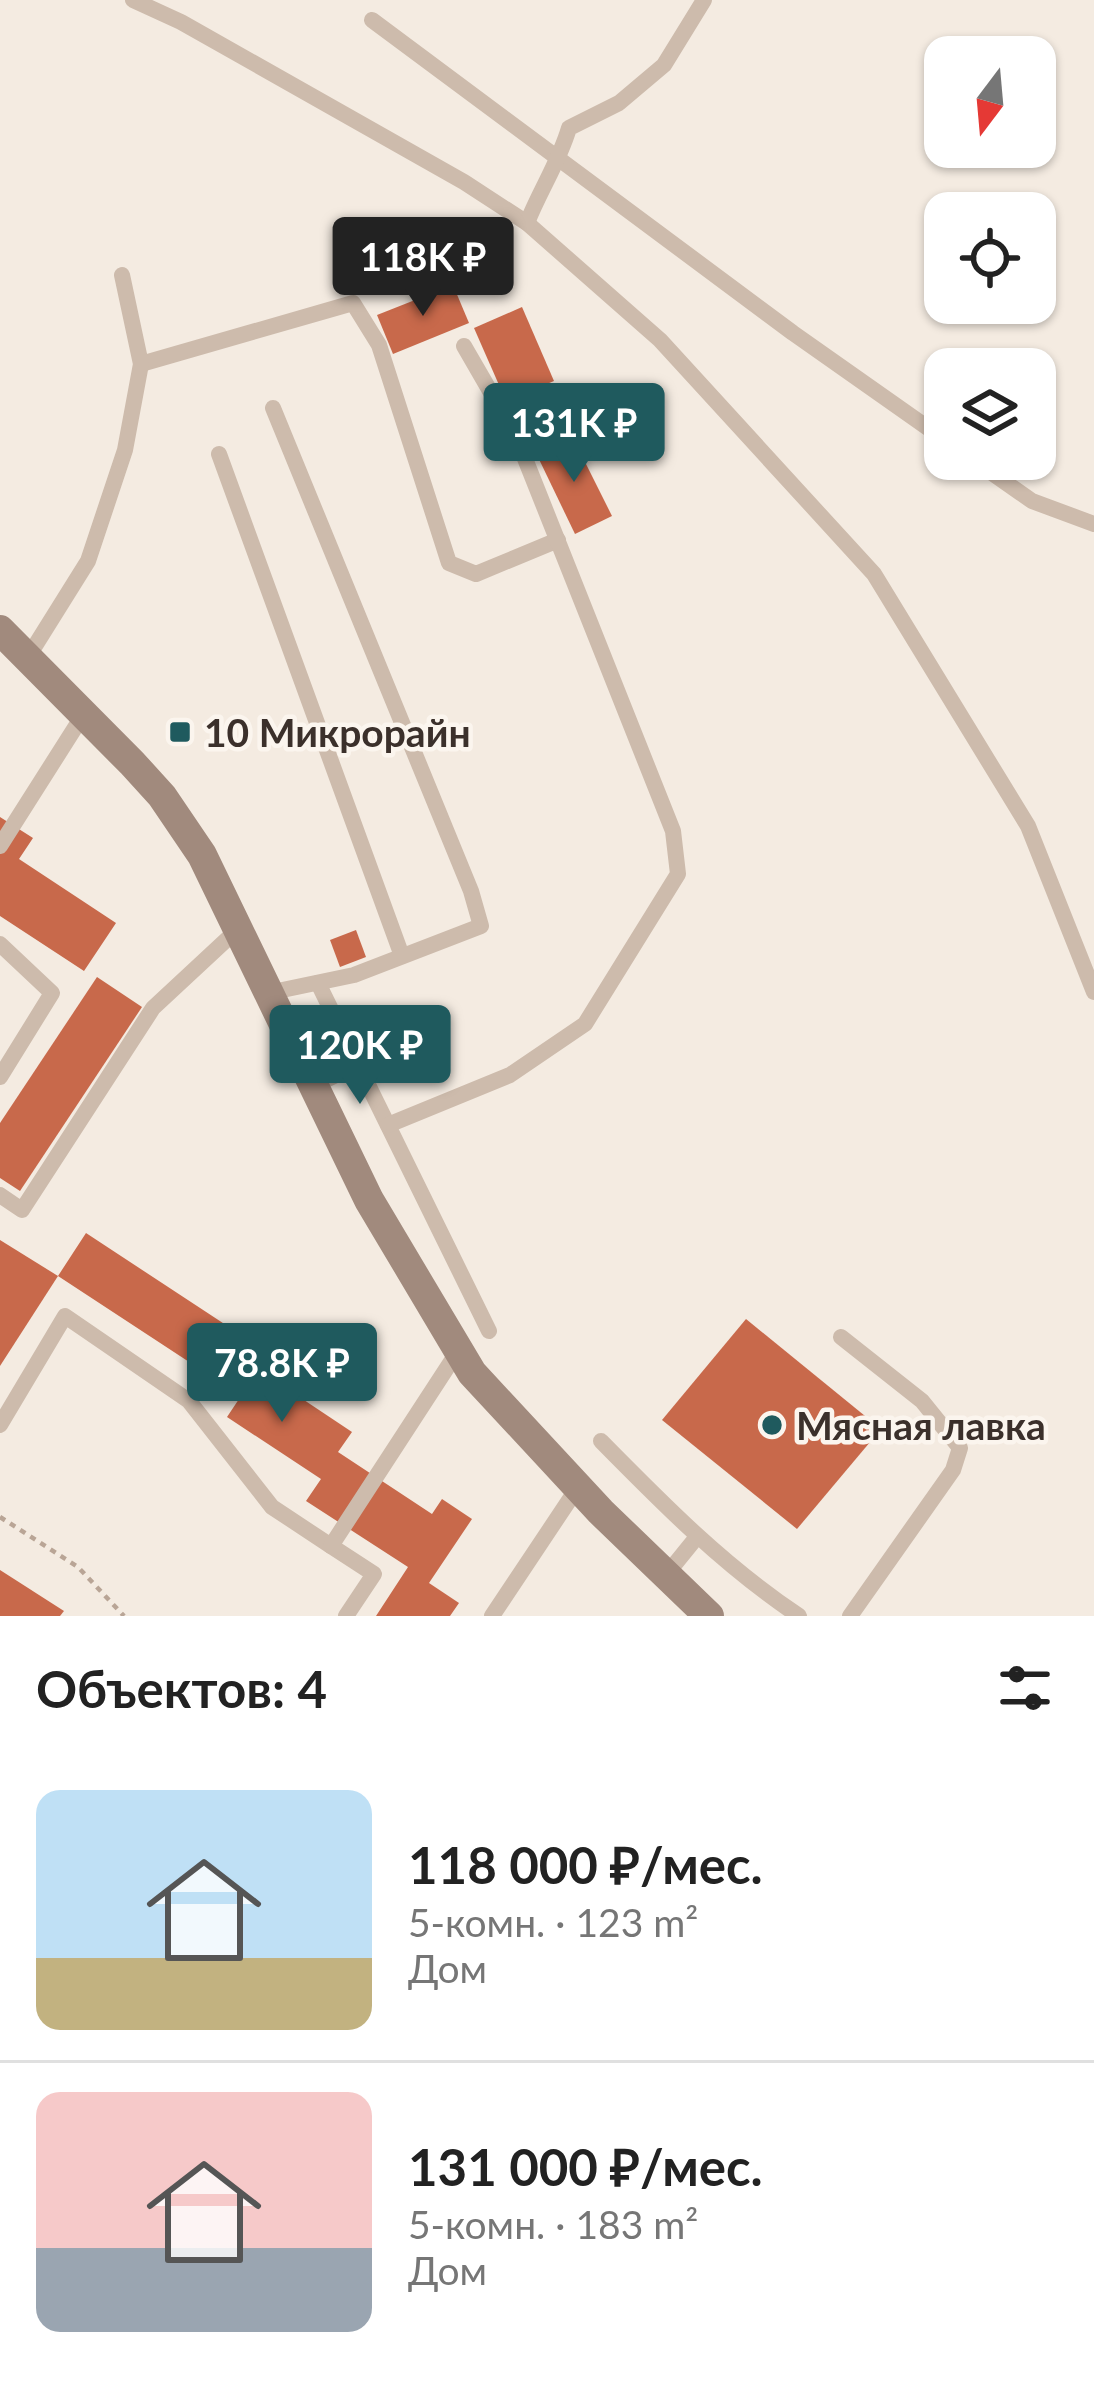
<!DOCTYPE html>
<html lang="ru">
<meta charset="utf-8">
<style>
body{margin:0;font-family:Lato,sans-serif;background:#f6f6f6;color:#222;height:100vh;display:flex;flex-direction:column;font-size:45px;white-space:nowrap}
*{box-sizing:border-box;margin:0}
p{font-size:39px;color:#767676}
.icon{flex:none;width:66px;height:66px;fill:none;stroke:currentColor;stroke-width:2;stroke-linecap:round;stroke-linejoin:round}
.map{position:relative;height:1616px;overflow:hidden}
.panel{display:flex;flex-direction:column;background:#fff;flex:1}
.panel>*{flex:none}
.needle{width:78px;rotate:196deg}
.tools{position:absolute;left:924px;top:36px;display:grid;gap:24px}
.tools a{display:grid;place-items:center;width:132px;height:132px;border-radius:24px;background:#fff;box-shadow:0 3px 9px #0004;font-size:60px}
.price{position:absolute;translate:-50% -102px;padding:0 27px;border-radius:12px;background:#1f5a5e;color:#fff;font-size:39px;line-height:78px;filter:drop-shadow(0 3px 6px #0008)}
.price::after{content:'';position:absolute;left:50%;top:72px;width:36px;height:27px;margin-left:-18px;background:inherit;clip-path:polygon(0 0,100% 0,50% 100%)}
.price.selected{background:#222;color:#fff}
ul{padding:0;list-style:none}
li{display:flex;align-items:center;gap:36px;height:300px;padding:0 36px}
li+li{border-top:3px solid #e0e0e0}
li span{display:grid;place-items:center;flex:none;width:336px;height:240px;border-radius:24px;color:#555}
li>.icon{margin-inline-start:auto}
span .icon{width:144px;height:144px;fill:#fffc;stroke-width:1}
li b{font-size:51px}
h2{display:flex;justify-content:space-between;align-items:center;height:144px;padding:0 36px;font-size:51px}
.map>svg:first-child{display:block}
</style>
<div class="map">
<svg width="1094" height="1616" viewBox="0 0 1094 1616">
<rect width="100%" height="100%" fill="#f4ebe1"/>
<g fill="#c8694b">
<polygon points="453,285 469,323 393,354 377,315"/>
<polygon points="522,307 554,381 506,401 474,328"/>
<polygon points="572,436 612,516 575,534 536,453"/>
<polygon points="0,817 33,838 19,859 116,923 84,971 0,916"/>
<polygon points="356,930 366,957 340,967 330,940"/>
<polygon points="97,977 142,1007 20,1191 0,1178 0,1123"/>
<polygon points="86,1233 273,1356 262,1372 352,1432 338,1452 432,1514 442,1499 472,1519 429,1583 459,1603 450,1616 376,1616 408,1567 306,1501 321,1479 227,1417 241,1396 58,1276"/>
<polygon points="0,1240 58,1276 0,1366"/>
<polygon points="746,1319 881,1429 797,1529 662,1420"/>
<polygon points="0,1570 64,1611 60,1616 0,1616"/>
</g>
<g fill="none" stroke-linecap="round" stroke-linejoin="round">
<polyline stroke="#b9a596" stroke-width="4.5" stroke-dasharray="6 6" stroke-linecap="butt" points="0,1517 78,1567 124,1616"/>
<g stroke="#cdbbac" stroke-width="16">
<polyline points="133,0 181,22 464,182 527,223 660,340 874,574 1028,826 1094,992"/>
<polyline points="372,20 793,333 945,440"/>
<path d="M527,223C540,190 559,162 569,128L619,103L664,65L704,0"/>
<polyline points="141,364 353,303 379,345 449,563 476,574 558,540"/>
<polyline points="219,454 402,956"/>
<polyline points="972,459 1032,501 1094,524"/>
<polyline points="28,657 88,561 125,450 141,364 122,275"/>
<polyline points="0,846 85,712"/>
<polyline points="0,944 52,993 0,1077"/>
<polyline points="318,983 489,1331"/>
<polyline points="268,993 354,975 481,926 471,891 273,408"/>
<polyline points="313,1086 357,1065"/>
<polyline points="388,1125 510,1075 585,1024 678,874 673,831 516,436 464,346"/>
<polyline points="0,1195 22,1210 153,1008 238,929"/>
<polyline points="841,1337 922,1401 960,1448 953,1470 850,1616"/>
<polyline points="0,1425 65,1316 189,1401 272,1507 331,1546"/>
<path d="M601,1441C664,1505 724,1566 799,1616"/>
<polyline points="666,1575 696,1538"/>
<polyline points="346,1616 374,1574 331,1546 458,1351"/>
<polyline points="492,1616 578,1487"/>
</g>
<polyline stroke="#a18a7d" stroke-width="30" points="0,630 132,763 162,796 202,855 369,1200 472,1373 601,1512 709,1616"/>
</g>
<g fill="#1f5a5e" stroke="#fbf5ee" stroke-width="4.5">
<rect x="168" y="720" width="24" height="24" rx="6"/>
<circle cx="772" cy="1425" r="12"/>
</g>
<g text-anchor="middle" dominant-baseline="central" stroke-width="9" stroke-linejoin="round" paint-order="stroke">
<g font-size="39" font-weight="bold" fill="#3b302b" stroke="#fbf5ee" text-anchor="start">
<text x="204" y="732">10 Микрорайн</text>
<text x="796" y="1425">Мясная лавка</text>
</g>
</g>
</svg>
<div class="tools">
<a><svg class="needle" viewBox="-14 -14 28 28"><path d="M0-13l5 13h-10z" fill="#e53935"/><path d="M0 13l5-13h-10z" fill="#767676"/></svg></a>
<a><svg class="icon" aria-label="locate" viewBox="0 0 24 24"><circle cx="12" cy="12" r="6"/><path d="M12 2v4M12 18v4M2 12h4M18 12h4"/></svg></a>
<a><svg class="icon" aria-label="layers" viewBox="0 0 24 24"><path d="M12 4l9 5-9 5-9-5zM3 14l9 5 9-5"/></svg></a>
</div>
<b class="price selected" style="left:423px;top:319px">118K ₽</b>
<b class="price" style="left:574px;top:485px">131K ₽</b>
<b class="price" style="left:360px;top:1107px">120K ₽</b>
<b class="price" style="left:282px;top:1425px">78.8K ₽</b>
</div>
<section class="panel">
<h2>Объектов: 4<svg class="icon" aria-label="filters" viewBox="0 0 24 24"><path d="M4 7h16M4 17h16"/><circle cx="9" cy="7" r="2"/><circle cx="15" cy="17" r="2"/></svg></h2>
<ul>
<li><span style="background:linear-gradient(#bfe0f5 70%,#c2b280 0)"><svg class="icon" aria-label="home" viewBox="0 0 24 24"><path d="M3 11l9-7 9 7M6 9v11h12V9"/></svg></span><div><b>118 000 ₽/мес.</b><p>5-комн. · 123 m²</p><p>Дом</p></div></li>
<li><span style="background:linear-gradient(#f6c9c9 65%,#9aa5b1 0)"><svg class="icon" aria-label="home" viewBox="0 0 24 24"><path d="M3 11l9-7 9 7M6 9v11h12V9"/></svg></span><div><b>131 000 ₽/мес.</b><p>5-комн. · 183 m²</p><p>Дом</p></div></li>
</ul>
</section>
